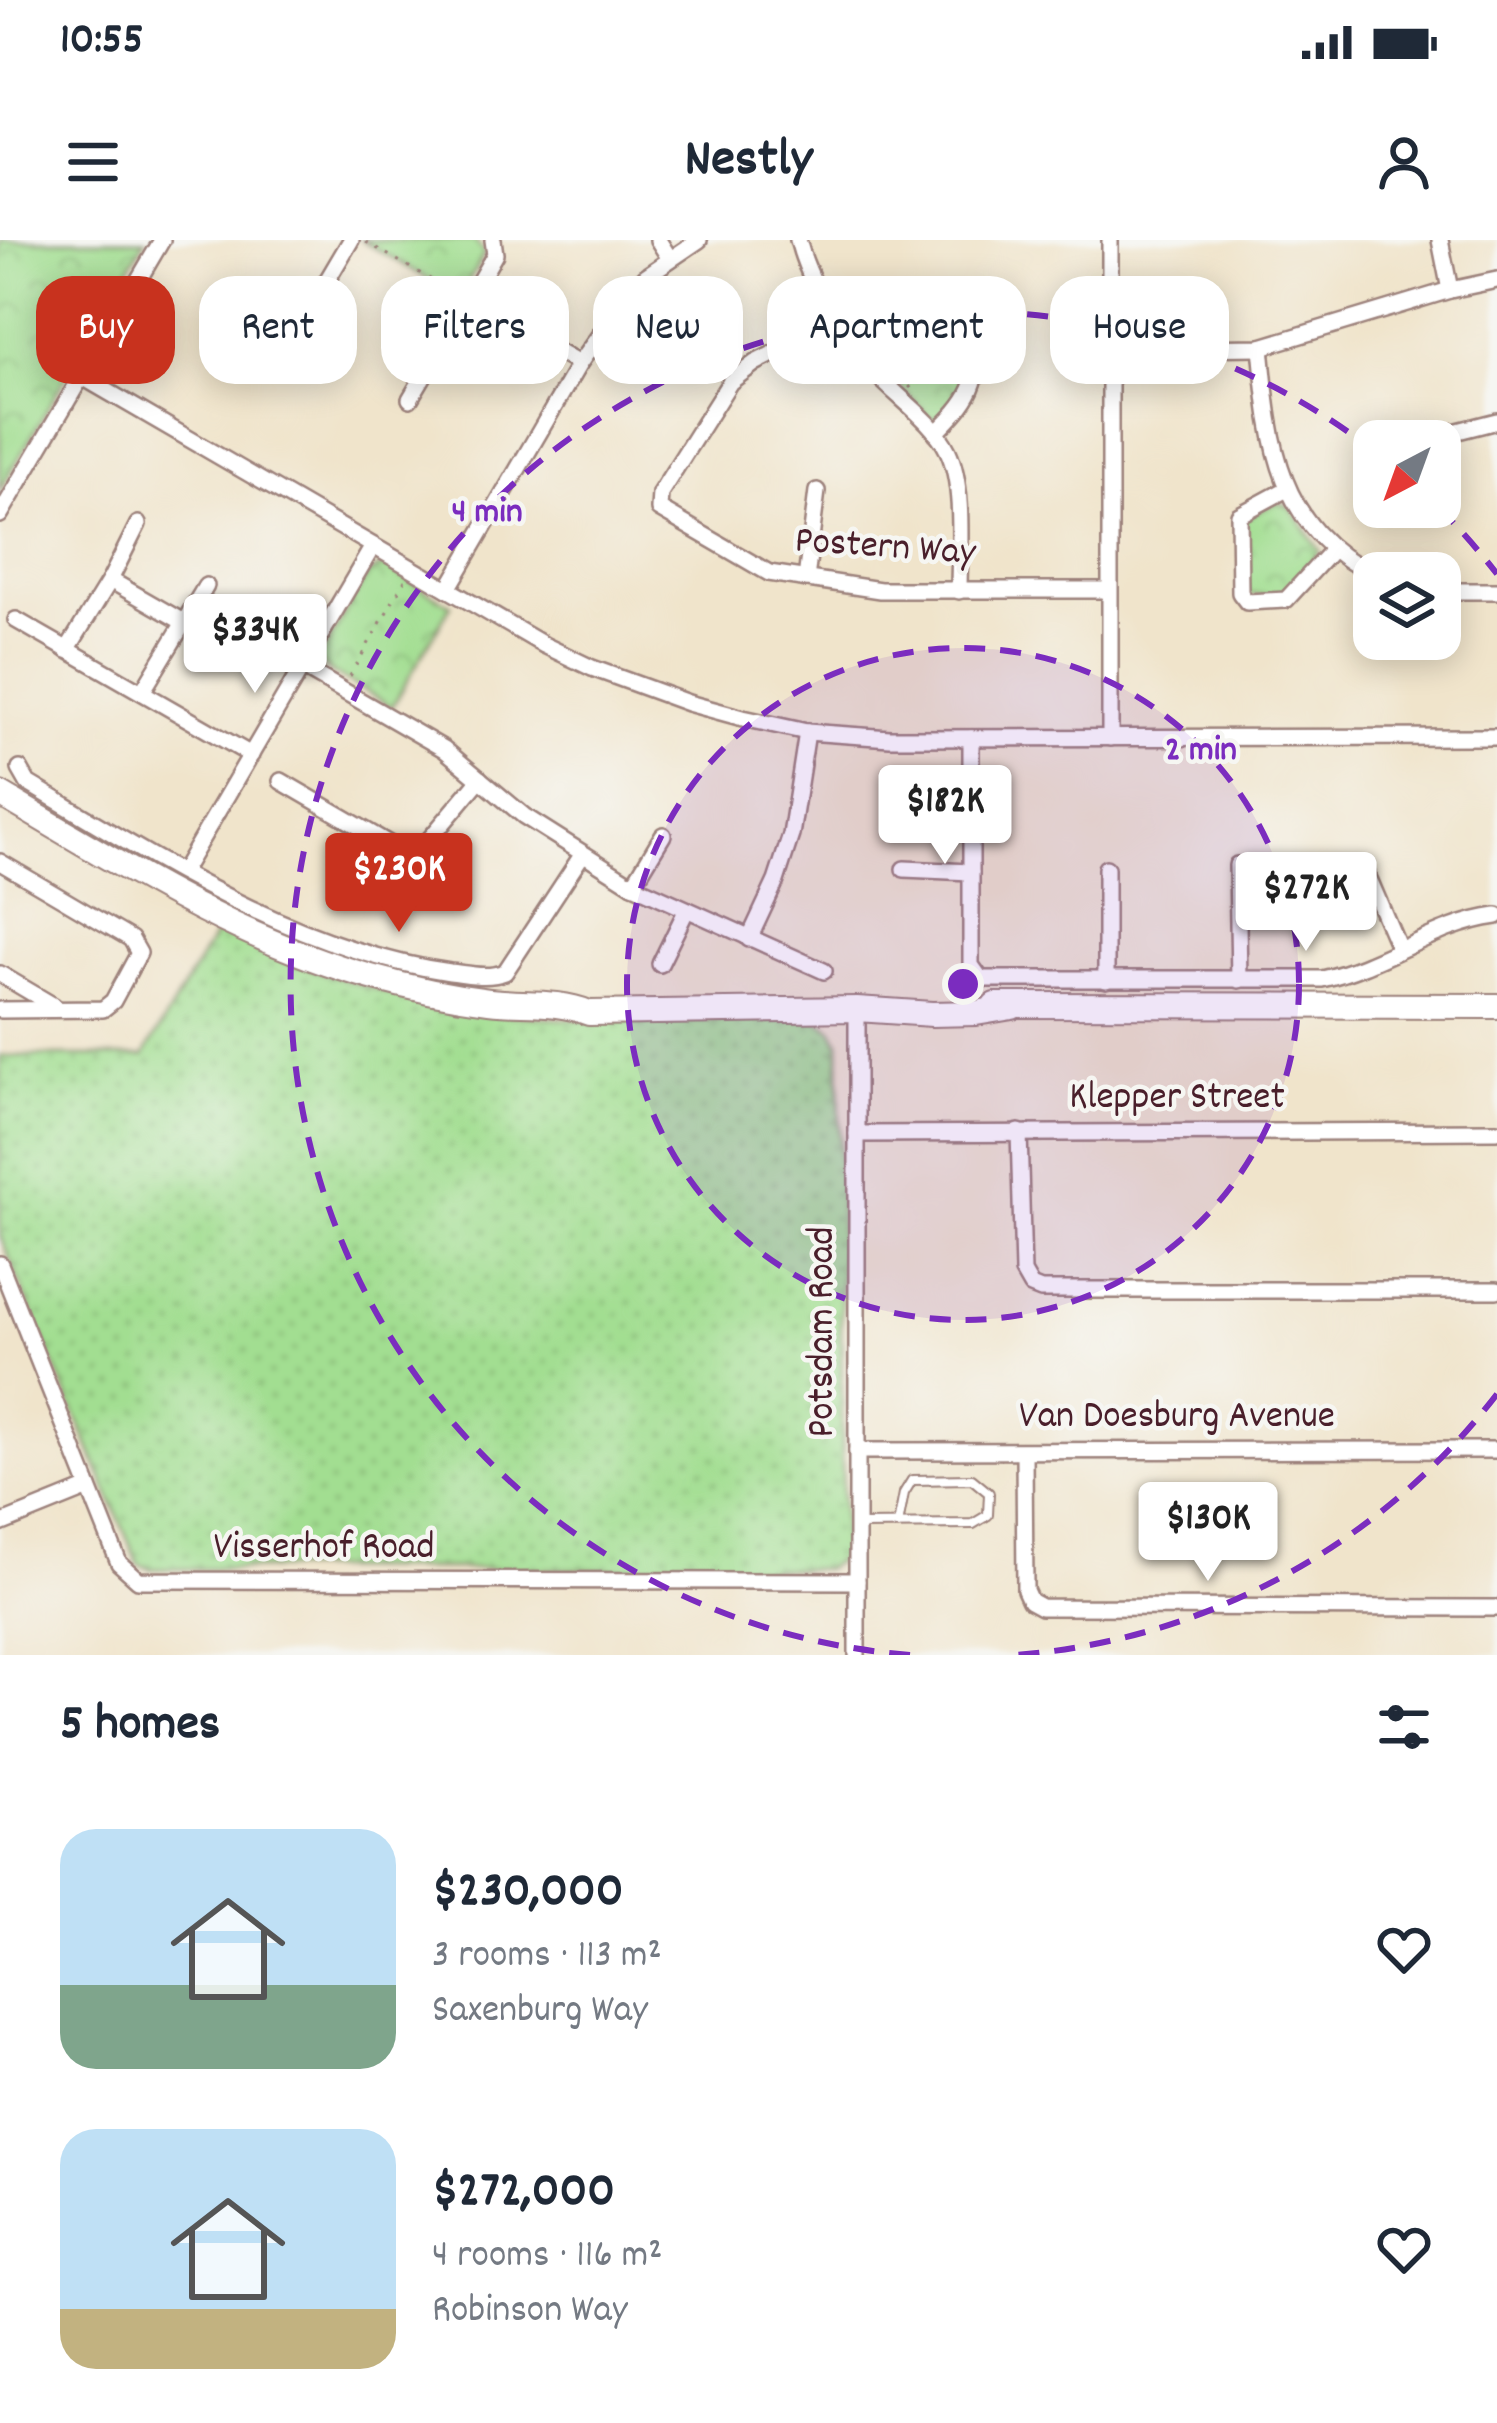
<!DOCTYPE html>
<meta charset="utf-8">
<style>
body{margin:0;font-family:Dekko,sans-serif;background:#f6f6f7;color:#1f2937;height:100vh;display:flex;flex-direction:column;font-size:45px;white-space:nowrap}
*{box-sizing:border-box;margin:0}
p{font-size:39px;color:#747a83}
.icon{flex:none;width:66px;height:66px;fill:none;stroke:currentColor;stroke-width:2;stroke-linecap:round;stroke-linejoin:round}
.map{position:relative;height:1415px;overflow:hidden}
.details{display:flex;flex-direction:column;background:#fff;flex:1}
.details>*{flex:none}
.banner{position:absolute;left:36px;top:36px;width:1425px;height:108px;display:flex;gap:24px}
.needle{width:78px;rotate:221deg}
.buttons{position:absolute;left:1353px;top:180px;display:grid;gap:24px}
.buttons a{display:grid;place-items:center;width:108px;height:108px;border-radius:24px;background:#fff;box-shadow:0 6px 30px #0003;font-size:60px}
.price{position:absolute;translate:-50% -102px;padding:0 27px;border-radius:12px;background:#fff;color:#222;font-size:39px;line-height:78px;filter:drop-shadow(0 3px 6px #0008)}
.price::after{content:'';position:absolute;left:50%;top:72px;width:36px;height:27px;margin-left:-18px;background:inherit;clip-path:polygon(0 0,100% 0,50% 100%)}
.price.current{background:#c8321e;color:#fff}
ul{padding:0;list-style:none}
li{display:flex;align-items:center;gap:36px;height:300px;padding:0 60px}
li span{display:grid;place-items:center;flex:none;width:336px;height:240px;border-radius:36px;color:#555}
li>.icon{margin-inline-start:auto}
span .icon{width:144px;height:144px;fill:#fffc;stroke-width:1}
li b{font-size:51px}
h2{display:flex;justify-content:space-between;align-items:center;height:144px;padding:0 60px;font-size:51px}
.tag{padding:0 42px;border-radius:36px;background:#fff;box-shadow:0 6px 30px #0003;font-size:42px;line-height:108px}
.tag.current{background:#c8321e;color:#fff}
.status{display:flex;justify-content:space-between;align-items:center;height:84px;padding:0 60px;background:#fff;direction:ltr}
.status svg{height:33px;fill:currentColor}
header{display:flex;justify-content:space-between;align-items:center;height:156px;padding:0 60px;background:#fff;font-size:54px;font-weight:700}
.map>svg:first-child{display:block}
</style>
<div class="status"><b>10:55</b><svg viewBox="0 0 49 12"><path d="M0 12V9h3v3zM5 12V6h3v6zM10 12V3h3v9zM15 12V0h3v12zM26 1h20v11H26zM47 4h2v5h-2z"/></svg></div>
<header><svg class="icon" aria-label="menu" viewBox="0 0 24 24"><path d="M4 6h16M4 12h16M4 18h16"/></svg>Nestly<svg class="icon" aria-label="person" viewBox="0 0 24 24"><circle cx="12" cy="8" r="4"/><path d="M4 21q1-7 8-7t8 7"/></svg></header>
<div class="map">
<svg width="1497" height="1415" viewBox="0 0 1497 1415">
<defs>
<pattern id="grass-dots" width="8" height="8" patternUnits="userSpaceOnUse" patternTransform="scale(3)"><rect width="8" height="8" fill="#a2de91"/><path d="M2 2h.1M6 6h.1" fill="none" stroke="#8dbe7d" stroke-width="1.8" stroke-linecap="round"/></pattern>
<pattern id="park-crowns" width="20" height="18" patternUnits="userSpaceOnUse" patternTransform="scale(3)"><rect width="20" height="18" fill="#a2de91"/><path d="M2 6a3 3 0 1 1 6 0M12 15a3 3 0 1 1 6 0" fill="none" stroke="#8dbe7d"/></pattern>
</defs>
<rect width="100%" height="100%" fill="#f6f6f2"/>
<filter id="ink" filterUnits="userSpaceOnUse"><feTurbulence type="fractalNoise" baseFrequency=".00833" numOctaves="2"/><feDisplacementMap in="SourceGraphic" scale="24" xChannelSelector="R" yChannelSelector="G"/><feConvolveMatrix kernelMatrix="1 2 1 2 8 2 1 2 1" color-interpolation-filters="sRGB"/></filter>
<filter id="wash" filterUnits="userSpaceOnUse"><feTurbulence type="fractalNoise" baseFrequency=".004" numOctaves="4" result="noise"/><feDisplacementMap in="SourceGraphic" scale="48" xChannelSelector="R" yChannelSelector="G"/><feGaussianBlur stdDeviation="2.7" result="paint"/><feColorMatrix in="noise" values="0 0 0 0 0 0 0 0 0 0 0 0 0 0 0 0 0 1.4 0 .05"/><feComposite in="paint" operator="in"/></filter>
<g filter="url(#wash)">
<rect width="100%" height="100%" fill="#f0e4cb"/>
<path fill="url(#grass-dots)" stroke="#767e5e" stroke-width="3" d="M217,690C300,728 387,758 478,771C589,787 705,778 817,779L832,789L839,802L843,1316L826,1329H151L138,1324L0,996V816H144Z"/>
<g fill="url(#park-crowns)" stroke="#767e5e" stroke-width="3">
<polygon points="0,0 145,0 0,251"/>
<polygon points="361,0 474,0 485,13 459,57"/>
<polygon points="915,93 953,93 968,104 967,151 940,179 930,178 876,121 878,110"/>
<polygon points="1277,262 1291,267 1320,311 1288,355 1250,355 1247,354 1243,279"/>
<polygon points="384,326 451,365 392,467 326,429 319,419 368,333"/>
</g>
</g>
<g filter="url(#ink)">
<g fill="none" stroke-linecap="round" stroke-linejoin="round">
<g stroke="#9d827b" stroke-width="12">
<polyline id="service" points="858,1285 973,1284 988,1275 989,1253 972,1239 912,1240 904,1253 898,1285"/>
</g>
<g stroke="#9d827b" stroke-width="20">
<g id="minor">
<polyline points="493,0 495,14 468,61 579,124"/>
<polyline points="658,0 670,19"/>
<path d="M798,0C810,47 845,101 878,136C901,160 934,182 948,211C965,247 959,311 959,351"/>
<polyline points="1110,0 1110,498"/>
<polyline points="1440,0 1450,50"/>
<polyline points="838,81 755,123 730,142 660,253 659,269 769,333 880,350 1107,350"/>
<polyline points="299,88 351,0"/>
<path d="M1261,107C1270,203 1277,287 1374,335"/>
<polyline points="1109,109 1261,107 1450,50 1497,40"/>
<path d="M861,116C890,93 935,73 970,94C988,139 966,163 936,193"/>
<polyline points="81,136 544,405 592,428 688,463 743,478 807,492 890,498 1497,497"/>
<polyline points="410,159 468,61"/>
<polyline points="1434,197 1497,181"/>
<polyline points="1287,249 1239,275 1240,353 1247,362 1286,360 1333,309"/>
<polyline points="0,275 162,0"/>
<polyline points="806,339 817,251"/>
<polyline points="110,340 185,383"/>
<polyline points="448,349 579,124 628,55 646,36 699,0"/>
<polyline points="1440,351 1497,351"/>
<polyline points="16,380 251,515"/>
<polyline points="67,410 110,340 138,284"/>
<polyline points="302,427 444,509 524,576 633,645 824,731"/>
<polyline points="142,452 206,346"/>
<path d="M971,498V725L981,739H1322C1383,726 1435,684 1497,676"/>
<path d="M20,529L28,543C159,621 296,710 450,732C469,734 487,739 505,732L582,615"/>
<polyline points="281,541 396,608 410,612 423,607 480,539"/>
<polyline points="0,622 131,699 139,713 113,761 103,769 0,770"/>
<polyline points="1237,625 1239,740"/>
<polyline points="904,629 971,632"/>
<polyline points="182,632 373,306"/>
<polyline points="1366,632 1399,709"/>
<polyline points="633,645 663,595"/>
<polyline points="749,699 776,641 791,595 807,492"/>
<polyline points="660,724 686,671"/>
<polyline points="0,734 54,766"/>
<polyline points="1106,740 1106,628"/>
<polyline points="857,769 857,1415"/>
<polyline points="1019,892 1023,1032 1031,1046 1041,1050 1497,1050"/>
<polyline points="857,894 1497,891"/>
<polyline points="0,1024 119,1323 138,1340 857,1341"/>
<polyline points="857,1211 1497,1210"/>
<polyline points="1024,1212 1025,1350 1030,1361 1041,1367 1497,1368"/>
<polyline points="0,1284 89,1248"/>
</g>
</g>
<g stroke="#9d827b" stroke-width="28">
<g id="primary">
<path d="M0,554C119,624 237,700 371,737C410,748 449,756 489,761C522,765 558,760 589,773L857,769L932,774L976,773L1012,767"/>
<polyline points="995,765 1497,766"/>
</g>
</g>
<g stroke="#9d827b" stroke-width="3" stroke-dasharray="3 9" stroke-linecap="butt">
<polyline points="366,2 456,54"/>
<polyline points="909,148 960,103"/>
<polyline points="350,436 405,340"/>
</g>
<use href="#service" stroke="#fff" stroke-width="8"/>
<use href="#minor" stroke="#fff" stroke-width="15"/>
<use href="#primary" stroke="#fff" stroke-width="24"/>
</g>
</g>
<circle cx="963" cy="744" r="336" fill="#7b2cbf" fill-opacity=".12"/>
<g fill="none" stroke="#7b2cbf" stroke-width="6" stroke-dasharray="21 15">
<circle cx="963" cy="744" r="336"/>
<path d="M1497 1154A673 673 0 0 1 1016 1415M910 1415A673 673 0 1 1 1373 210M1439 268A673 673 0 0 1 1497 334"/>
</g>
<g text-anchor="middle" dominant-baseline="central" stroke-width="9" stroke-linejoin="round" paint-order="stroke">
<g font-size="39" fill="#4a1f2b" stroke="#f6f6f2">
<text transform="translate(885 309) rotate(4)">Postern Way</text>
<text x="1177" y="859">Klepper Street</text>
<text transform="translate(824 1092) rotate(-90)">Potsdam Road</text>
<text x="1177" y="1178">Van Doesburg Avenue</text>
<text x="324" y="1309">Visserhof Road</text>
</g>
</g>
<circle cx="963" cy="744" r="18" fill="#7b2cbf" stroke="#f6f6f2" stroke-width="6"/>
<g font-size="36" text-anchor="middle" font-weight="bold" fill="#7b2cbf" stroke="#f6f6f2" stroke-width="9" stroke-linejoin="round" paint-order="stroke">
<text x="487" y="281">4 min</text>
<text x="1201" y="519">2 min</text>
</g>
</svg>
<div class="buttons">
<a><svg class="needle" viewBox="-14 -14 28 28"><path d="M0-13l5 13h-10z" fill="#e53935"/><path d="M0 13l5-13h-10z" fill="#747a83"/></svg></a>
<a><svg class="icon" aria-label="layers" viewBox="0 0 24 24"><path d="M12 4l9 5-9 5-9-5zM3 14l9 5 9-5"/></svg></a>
</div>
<b class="price" style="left:255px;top:456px">$334K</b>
<b class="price" style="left:945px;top:627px">$182K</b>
<b class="price current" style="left:399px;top:695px">$230K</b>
<b class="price" style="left:1306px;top:714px">$272K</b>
<b class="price" style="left:1208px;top:1344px">$130K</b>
<div class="banner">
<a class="tag current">Buy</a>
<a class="tag">Rent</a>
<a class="tag">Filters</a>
<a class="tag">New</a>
<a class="tag">Apartment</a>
<a class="tag">House</a>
</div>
</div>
<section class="details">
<h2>5 homes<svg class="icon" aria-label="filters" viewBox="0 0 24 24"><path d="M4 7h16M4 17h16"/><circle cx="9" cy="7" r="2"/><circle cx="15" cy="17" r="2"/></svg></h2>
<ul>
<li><span style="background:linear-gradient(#bfe0f5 65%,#7fa58c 0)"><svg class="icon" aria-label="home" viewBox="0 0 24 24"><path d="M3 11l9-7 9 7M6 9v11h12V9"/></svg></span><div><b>$230,000</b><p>3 rooms · 113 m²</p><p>Saxenburg Way</p></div><svg class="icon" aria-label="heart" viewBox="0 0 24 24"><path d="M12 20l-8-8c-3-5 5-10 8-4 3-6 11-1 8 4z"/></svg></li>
<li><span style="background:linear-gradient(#bfe0f5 75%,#c2b280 0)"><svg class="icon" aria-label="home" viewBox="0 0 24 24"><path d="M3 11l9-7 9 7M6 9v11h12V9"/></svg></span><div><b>$272,000</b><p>4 rooms · 116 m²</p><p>Robinson Way</p></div><svg class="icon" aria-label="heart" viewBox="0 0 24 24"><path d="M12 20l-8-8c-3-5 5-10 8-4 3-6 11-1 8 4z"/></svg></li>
</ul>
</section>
